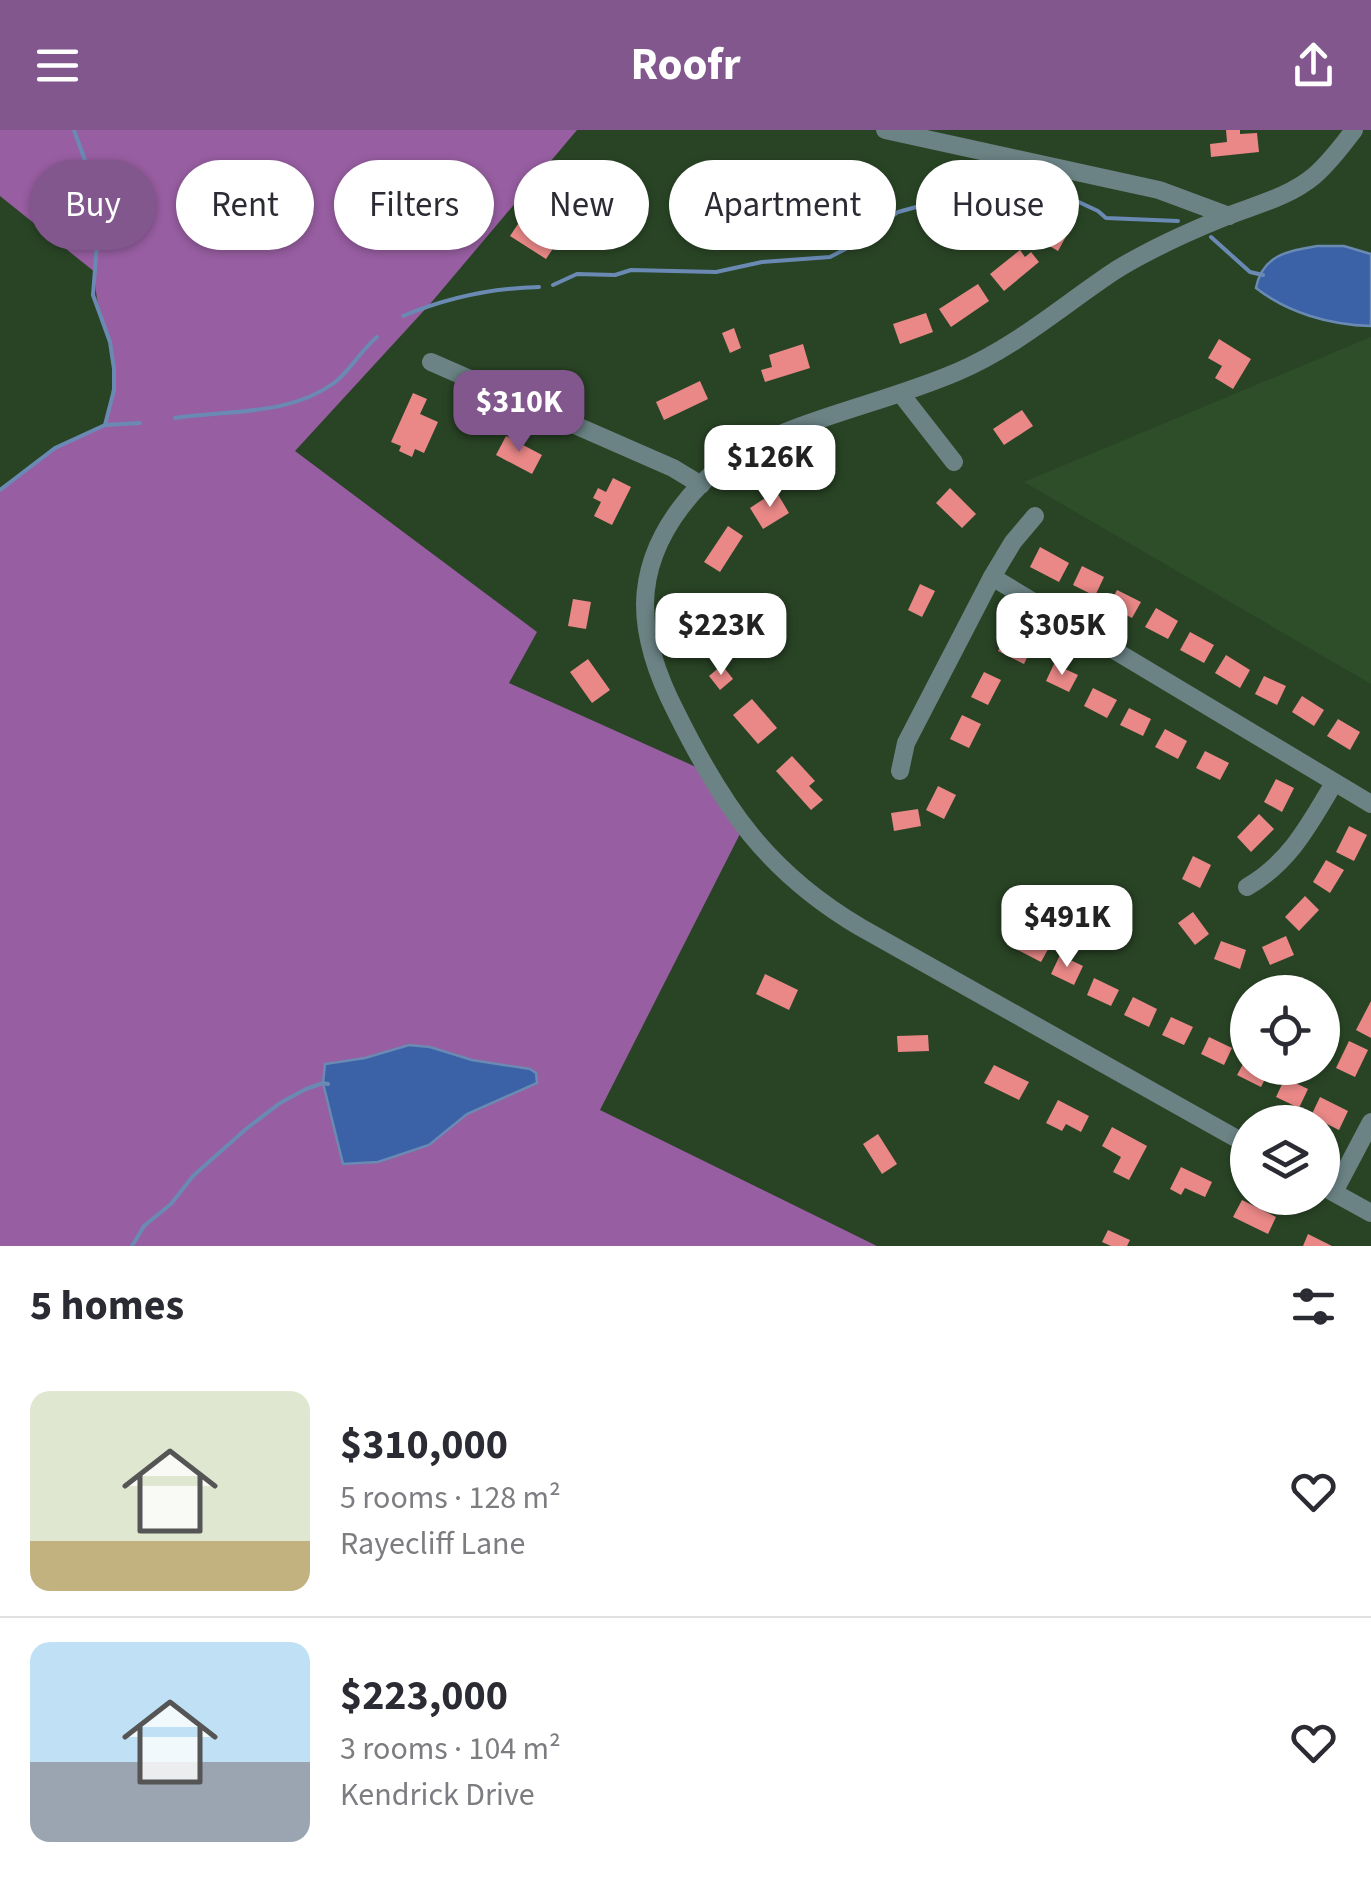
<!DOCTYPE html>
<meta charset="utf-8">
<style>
body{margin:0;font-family:"Source Sans 3",sans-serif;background:#f2f2f3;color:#2b2b33;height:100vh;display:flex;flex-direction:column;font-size:38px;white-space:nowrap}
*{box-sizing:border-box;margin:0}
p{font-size:32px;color:#7c7c81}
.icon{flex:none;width:55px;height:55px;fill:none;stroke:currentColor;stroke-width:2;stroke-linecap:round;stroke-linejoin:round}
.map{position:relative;height:1116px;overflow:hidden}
.panel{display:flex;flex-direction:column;background:#fff;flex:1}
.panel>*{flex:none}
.hud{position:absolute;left:30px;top:30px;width:1312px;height:90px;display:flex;gap:20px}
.buttons{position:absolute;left:1230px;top:845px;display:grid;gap:20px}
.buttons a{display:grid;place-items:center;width:110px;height:110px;border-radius:50%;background:#fff;box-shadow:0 2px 8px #0004;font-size:50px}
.price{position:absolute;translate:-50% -85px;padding:0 22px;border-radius:20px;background:#fff;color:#222;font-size:32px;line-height:65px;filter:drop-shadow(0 2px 5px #0008)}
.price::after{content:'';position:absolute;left:50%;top:60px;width:30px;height:22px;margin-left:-15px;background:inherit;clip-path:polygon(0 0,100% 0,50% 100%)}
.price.current{background:#81578d;color:#fff}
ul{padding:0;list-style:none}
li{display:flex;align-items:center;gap:30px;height:250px;padding:0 30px}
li+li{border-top:2px solid #e1e1e2}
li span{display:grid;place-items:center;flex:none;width:280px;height:200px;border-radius:20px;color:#555}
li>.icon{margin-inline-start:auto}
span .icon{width:120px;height:120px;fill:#fffc;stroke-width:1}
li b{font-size:42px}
h2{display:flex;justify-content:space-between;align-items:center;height:120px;padding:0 30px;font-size:42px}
.pill{padding:0 35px;border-radius:45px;background:#fff;box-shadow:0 2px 8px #0004;font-size:35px;line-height:90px}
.pill.current{background:#81578d;color:#fff}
header{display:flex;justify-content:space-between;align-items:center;height:130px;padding:0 30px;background:#81578d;color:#fff;font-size:45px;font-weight:700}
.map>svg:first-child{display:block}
</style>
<header><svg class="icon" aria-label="menu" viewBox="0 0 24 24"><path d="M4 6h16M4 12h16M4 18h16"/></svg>Roofr<svg class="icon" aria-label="share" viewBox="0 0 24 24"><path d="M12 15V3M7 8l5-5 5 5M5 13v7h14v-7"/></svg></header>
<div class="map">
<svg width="1371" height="1116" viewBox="0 0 1371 1116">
<rect width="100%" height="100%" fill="#294425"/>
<polygon fill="#2d4e28" points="1371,207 1371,554 1024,352"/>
<path fill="#975ea1" d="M0,0H577L430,174L295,321L537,502L509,553L705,641L743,698L600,980L877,1116H0V360L55,318L105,295C112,267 116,243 110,215C104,189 93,171 96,143L0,66Z"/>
<g fill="#3b62a6" stroke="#6a8ab4" stroke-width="2.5">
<path d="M1317,116H1344L1371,124V196C1330,195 1288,183 1256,158C1262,125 1288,121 1317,116Z"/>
<polygon points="409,915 430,917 472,930 530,939 536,943 537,953 467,984 429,1015 378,1032 343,1034 323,953 325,934 365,928"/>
</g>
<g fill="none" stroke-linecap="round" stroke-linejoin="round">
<g stroke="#6a8ab4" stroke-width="4">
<polyline points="74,0 87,36 99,88 93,165 110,212 114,239 114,260 105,295"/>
<polyline points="1211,107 1250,142 1263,145"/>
<polyline points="553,155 577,144 615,145 631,140 716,142 762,132 830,127 859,112 898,82 986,58 1032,56 1068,67 1098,81 1106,88 1178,91"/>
<path d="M403,186C446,168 491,158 539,157"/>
<path d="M175,288C227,280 289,286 334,253C350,241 361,220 377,207"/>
<polyline points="0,360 55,318 105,295 140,293"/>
<polyline points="132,1116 144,1096 171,1074 193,1046 246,999 280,973 306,959 323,953 328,954"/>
</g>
</g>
<g fill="#e98887">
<polygon points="1226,0 1240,0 1240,4 1257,3 1259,22 1211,27 1210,14 1227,12"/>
<polygon points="863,36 880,43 874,58 857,52"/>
<polygon points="1052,79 1074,92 1058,121 1036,108"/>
<polygon points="522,88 558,111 546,129 510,106"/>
<polygon points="1020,120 1025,127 1031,122 1039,132 1004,161 990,144"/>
<polygon points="978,154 989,171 951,197 939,179"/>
<polygon points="926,183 933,202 900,214 893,194"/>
<polygon points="734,198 741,218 730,223 722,203"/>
<polygon points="1219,209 1251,229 1233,259 1215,248 1222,236 1208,228"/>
<polygon points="803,214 810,238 765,252 761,240 772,237 769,225"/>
<polygon points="700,251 708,269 664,290 656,272"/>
<polygon points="413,263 427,269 420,284 438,292 424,323 415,319 412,327 399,321 401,316 391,312"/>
<polygon points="1022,280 1033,296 1004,315 993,299"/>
<polygon points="506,306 542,325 532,344 496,325"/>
<polygon points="825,330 836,343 817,358 807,345"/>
<polygon points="613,348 631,357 612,395 594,386 601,372 593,368 598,358 606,362"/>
<polygon points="950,358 976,384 962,398 936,373"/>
<polygon points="776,361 789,383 763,399 750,378"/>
<polygon points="728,396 743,406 720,442 704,432"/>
<polygon points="1040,417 1069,433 1059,452 1030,437"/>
<polygon points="1082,436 1104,447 1095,466 1073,455"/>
<polygon points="920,454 935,461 922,487 908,480"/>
<polygon points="1117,460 1141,472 1132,488 1109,476"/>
<polygon points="573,469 591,472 586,499 568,496"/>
<polygon points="1156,478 1178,491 1168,509 1145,497"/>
<polygon points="727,483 728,501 712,502 711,484"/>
<polygon points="1009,498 1035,511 1024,534 998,521"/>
<polygon points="1190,502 1214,515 1204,533 1180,520"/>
<polygon points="1226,525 1250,540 1240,558 1215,543"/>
<polygon points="588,529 610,560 592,573 570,542"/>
<polygon points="1054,534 1078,545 1069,562 1046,551"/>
<polygon points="722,535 733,549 720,560 709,546"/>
<polygon points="984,542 1001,550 988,575 971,567"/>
<polygon points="1264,546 1286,556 1277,575 1255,564"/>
<polygon points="1093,558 1117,570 1107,588 1084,576"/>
<polygon points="1302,566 1324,580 1314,596 1292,582"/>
<polygon points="752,569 777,598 758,614 733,585"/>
<polygon points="1129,578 1151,589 1143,606 1120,595"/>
<polygon points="962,585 981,594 969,618 950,609"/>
<polygon points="1338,589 1360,602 1350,620 1327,606"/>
<polygon points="1165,599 1187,611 1178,629 1155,617"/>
<polygon points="1205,621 1229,633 1220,650 1196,638"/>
<polygon points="792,626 815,651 809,656 823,670 811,680 776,641"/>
<polygon points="1276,649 1294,658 1282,682 1264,672"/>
<polygon points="938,656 956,665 944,689 926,680"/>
<polygon points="918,679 921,696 894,701 891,683"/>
<polygon points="1259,684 1274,699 1251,722 1237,707"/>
<polygon points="1349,696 1367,705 1354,731 1336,722"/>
<polygon points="1193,726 1211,735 1200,758 1182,749"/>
<polygon points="1326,730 1344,740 1330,763 1313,752"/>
<polygon points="1305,766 1319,780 1299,801 1285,787"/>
<polygon points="1029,774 1040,780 1030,801 1052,812 1041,832 1008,815"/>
<polygon points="1193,782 1209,804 1195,815 1178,793"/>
<polygon points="1286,806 1294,825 1270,835 1262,817"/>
<polygon points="1221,811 1246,820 1240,839 1214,829"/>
<polygon points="1060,825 1083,836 1074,855 1051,844"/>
<polygon points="765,844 798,860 789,880 756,864"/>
<polygon points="1094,848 1119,860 1111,876 1087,865"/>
<polygon points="1133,867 1157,879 1149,897 1124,885"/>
<polygon points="1371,871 1371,908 1356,900"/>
<polygon points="1171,887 1193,897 1184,915 1162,905"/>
<polygon points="928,905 929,921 898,922 897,906"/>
<polygon points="1209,907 1232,918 1224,935 1201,924"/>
<polygon points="1349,911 1368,920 1355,947 1336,938"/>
<polygon points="1248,925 1248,938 1270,939 1261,957 1237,945"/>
<polygon points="994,935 1029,952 1019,970 984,953"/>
<polygon points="1285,948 1308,959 1299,978 1276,967"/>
<polygon points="1320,967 1348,981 1339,1000 1311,986"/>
<polygon points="1058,970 1089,986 1081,1002 1066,994 1062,1001 1046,993"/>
<polygon points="1112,997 1147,1016 1129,1050 1113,1042 1121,1027 1102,1016"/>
<polygon points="878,1004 897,1034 882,1044 863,1014"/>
<polygon points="1181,1037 1212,1052 1205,1067 1185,1058 1181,1065 1170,1059"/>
<polygon points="1242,1070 1276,1087 1268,1104 1233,1087"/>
<polygon points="1108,1100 1130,1110 1127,1116 1111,1116 1102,1112"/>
<polygon points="1308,1104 1332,1116 1303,1116"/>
</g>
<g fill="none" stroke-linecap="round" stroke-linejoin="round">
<g stroke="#6b8385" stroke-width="18">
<polyline points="885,0 1159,60 1229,86"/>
<polyline points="431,232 673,338 701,355"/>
<polyline points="901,264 954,332"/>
<polyline points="992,447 1371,674"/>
<polyline points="900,641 906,613 992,447 1013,412 1035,386"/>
<path d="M1247,757C1290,732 1309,695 1334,653"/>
<path d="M1248,1015L860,797C767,742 723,677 676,582C659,549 645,512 645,474C646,404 702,338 764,311C826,283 894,269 957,242C1016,217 1063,175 1116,140C1150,119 1188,102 1225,87C1255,75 1289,67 1314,46C1329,33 1342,16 1354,0"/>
<polyline points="1322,1056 1371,1083"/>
<polyline points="1334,1062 1371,992"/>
</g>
</g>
</svg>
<div class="buttons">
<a><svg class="icon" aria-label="locate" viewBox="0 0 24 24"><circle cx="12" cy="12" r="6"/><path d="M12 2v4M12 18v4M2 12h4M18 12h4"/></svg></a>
<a><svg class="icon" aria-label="layers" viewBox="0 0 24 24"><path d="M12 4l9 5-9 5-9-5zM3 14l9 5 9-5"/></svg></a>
</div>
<b class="price current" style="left:519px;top:325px">$310K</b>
<b class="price" style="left:770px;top:380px">$126K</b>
<b class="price" style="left:721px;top:548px">$223K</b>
<b class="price" style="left:1062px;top:548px">$305K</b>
<b class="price" style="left:1067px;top:840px">$491K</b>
<div class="hud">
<a class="pill current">Buy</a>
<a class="pill">Rent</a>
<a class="pill">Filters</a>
<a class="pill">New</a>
<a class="pill">Apartment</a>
<a class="pill">House</a>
</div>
</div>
<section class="panel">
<h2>5 homes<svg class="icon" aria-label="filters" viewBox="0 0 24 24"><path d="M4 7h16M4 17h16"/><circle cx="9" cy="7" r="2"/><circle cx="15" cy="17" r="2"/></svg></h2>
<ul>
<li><span style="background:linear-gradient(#dfe7d0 75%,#c2b280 0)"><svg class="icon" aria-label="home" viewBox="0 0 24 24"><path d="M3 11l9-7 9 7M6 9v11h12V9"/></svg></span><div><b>$310,000</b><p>5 rooms · 128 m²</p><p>Rayecliff Lane</p></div><svg class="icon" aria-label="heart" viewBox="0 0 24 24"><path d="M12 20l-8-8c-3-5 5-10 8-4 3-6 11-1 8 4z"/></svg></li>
<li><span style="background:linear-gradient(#bfe0f5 60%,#9aa5b1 0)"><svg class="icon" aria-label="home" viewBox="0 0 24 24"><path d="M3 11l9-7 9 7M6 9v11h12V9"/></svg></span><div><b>$223,000</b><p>3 rooms · 104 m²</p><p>Kendrick Drive</p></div><svg class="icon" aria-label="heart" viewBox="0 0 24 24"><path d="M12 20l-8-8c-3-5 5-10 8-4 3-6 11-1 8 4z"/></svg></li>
</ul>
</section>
